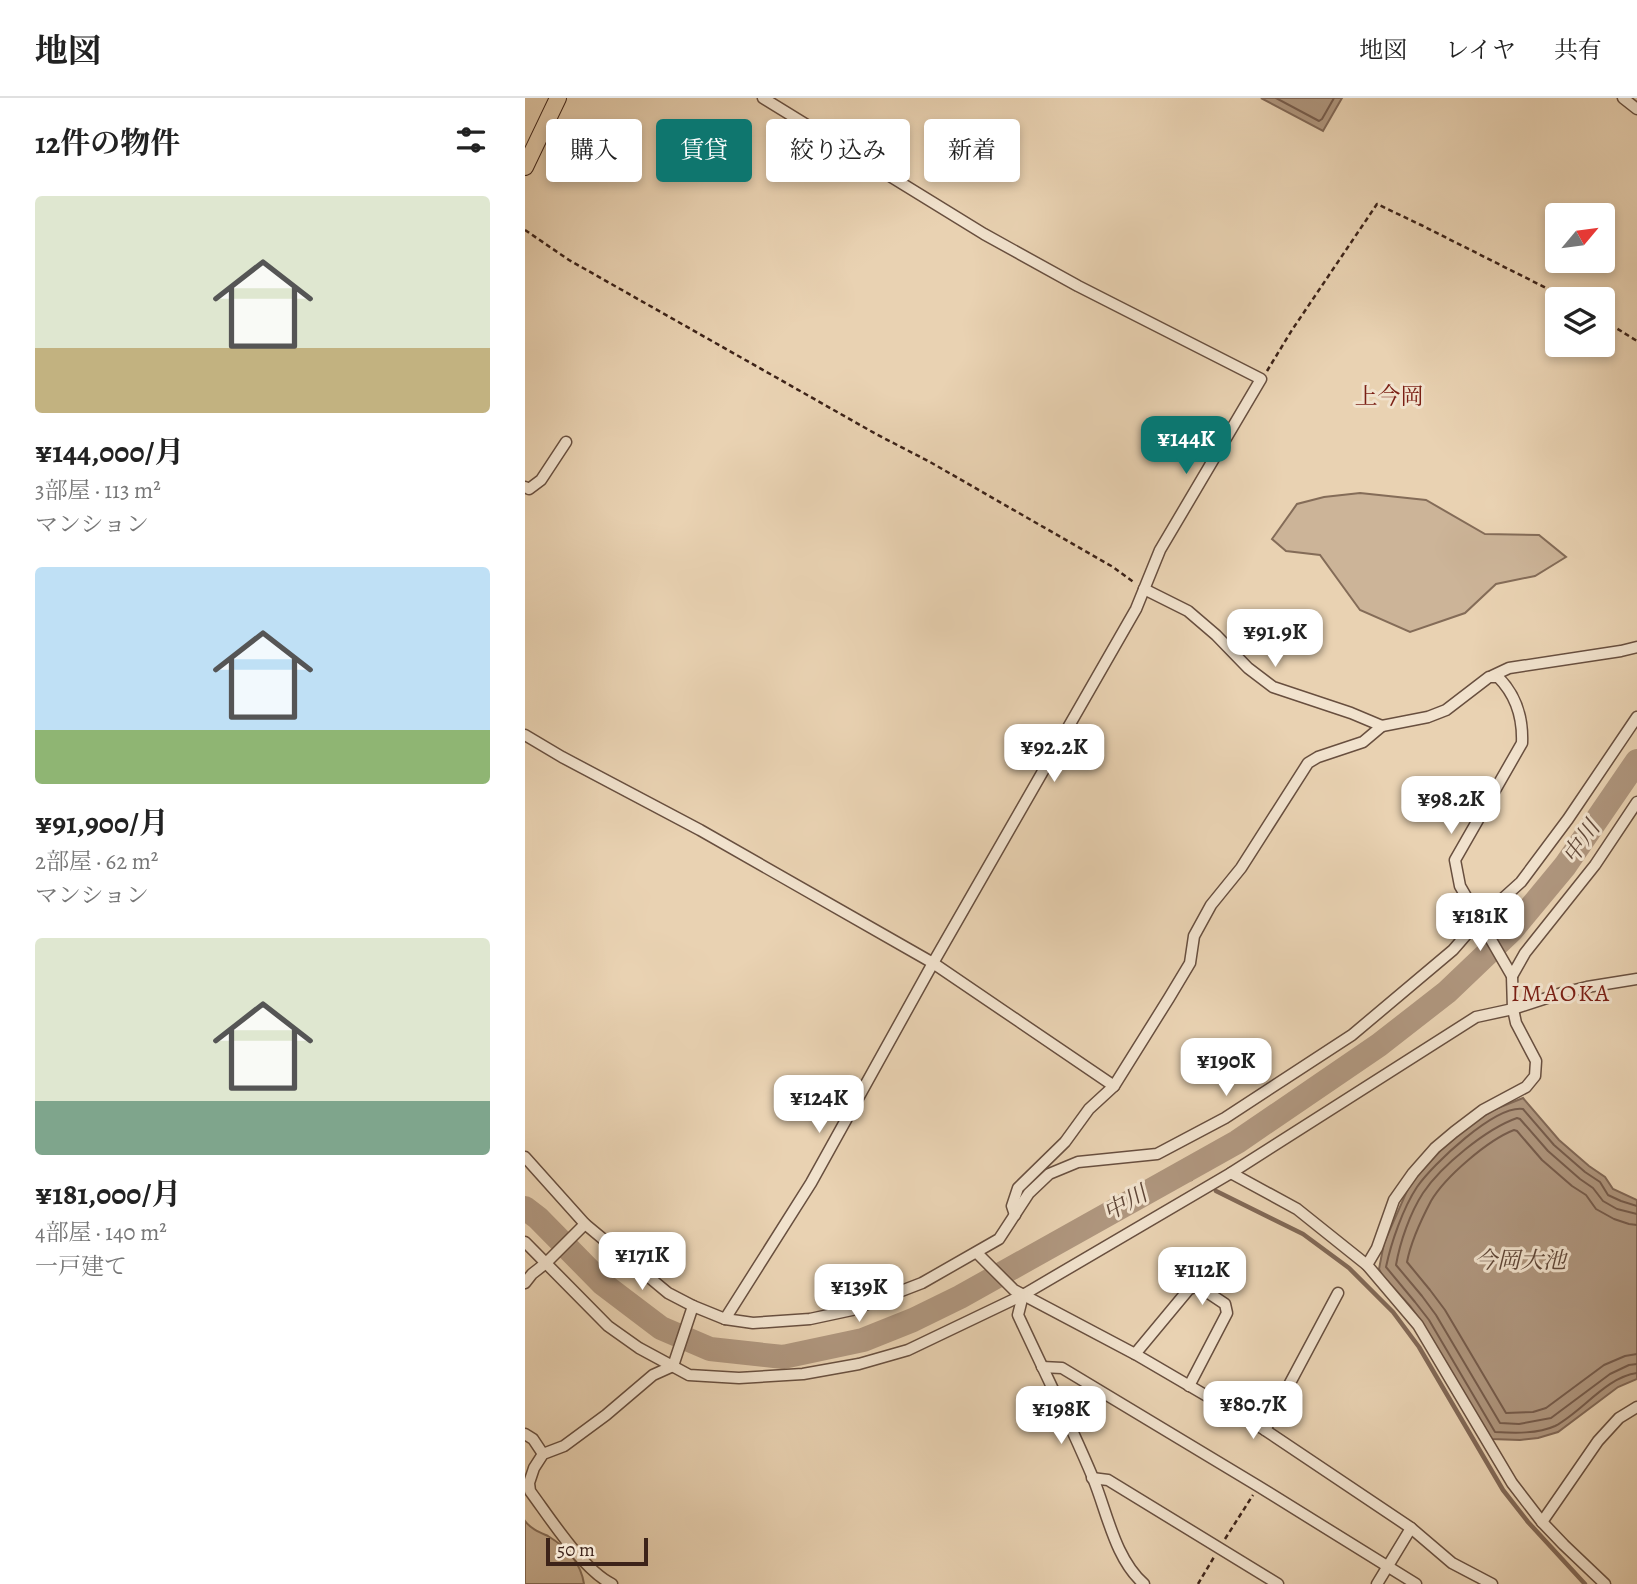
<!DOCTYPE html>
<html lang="ja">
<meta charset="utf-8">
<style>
body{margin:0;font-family:Alegreya,"Noto Serif JP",serif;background:#f6f6f6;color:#222;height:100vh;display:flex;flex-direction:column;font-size:26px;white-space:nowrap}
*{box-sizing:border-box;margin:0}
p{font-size:23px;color:#767676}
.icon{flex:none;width:38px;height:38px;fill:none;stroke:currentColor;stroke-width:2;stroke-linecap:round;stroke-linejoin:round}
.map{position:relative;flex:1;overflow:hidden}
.side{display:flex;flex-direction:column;background:#fff;width:525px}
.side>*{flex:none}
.hud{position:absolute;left:21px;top:21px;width:665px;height:63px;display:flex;gap:14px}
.needle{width:46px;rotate:61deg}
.fabs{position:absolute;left:1020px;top:105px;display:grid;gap:14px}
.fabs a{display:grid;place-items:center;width:70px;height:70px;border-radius:7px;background:#fff;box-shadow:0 4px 10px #0003;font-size:35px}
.scale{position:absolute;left:21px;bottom:18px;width:102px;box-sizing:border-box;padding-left:7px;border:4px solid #3d2319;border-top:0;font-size:19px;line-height:24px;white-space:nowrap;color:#3d2319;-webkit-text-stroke:5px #f1e2cd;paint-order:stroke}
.price{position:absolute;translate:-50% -60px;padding:0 16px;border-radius:14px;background:#fff;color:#222;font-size:23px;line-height:46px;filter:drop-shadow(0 2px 4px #0008)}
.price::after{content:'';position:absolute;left:50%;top:42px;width:21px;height:16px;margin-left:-10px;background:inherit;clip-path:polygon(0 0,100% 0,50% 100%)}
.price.selected{background:#0f766e;color:#fff}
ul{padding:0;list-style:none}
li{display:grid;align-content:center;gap:14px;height:371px;padding:0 35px}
li span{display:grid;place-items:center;height:217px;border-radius:7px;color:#555}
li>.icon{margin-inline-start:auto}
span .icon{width:126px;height:126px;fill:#fffc;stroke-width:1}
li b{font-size:30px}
h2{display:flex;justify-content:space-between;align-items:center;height:84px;padding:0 35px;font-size:30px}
.pill{padding:0 24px;border-radius:7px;background:#fff;box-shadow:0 4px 10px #0003;font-size:24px;line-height:63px}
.pill.selected{background:#0f766e;color:#fff}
header{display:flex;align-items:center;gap:42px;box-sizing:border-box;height:98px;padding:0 35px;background:#fff;border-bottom:2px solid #e0e0e0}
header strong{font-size:33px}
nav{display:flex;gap:38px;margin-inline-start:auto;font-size:24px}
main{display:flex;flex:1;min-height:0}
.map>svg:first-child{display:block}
</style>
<header>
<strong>地図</strong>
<nav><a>地図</a><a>レイヤ</a><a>共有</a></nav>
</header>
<main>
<section class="side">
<h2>12件の物件<svg class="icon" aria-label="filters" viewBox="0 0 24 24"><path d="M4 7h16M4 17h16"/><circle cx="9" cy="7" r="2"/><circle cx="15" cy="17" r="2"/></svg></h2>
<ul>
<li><span style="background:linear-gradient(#dfe7d0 70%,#c2b280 0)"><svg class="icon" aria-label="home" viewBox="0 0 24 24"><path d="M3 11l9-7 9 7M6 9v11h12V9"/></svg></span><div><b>¥144,000/月</b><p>3部屋 · 113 m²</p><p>マンション</p></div></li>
<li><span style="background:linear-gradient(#bfe0f5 75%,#8fb573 0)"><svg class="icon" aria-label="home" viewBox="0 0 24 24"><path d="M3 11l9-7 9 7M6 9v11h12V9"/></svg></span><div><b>¥91,900/月</b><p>2部屋 · 62 m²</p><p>マンション</p></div></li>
<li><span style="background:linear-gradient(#dfe7d0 75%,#7fa58c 0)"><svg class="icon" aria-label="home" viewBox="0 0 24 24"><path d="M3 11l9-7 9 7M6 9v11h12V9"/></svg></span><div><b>¥181,000/月</b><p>4部屋 · 140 m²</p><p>一戸建て</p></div></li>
</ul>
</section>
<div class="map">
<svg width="1112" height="1486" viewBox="0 0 1112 1486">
<rect width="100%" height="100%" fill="#e9d2b2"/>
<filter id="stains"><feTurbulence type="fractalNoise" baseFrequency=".00286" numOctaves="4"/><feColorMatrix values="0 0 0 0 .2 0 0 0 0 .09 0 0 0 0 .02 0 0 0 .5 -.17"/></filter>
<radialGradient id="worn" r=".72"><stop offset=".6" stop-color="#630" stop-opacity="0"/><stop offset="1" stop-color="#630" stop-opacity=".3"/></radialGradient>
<g fill="#ccb498" stroke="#846c58" stroke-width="2">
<polygon points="835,395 901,402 960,436 1014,437 1041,459 1010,478 971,486 940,515 885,534 835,512 795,457 761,453 747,441 772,406 799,399"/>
<path d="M0,1423C6,1431 14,1434 23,1438C41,1449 56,1465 59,1486H0Z"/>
</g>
<g fill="#af967e" stroke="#816856" stroke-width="2">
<polygon points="736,0 817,0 798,33"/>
<polygon points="998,1000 1034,1042 1064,1068 1080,1079 1088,1091 1112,1102 1112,1281 1093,1289 1033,1334 1013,1340 995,1342 966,1341 898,1226 885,1208 857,1177 854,1171 859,1145 885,1086 915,1053 950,1023 973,1010"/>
</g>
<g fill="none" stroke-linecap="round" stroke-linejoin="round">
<g stroke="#765c4c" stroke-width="2">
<polyline points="751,0 794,23 797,21 809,0"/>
<path d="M1112,1108L1096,1103L1083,1097L1075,1084L1060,1074L1029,1047L998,1011C970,1007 908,1066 892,1089C878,1110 866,1145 861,1169L890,1204L904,1222L970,1334C989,1335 1013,1336 1030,1328C1057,1314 1081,1279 1112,1275"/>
<path d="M1112,1116L1092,1111L1078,1103L1068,1090L1055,1081L1023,1053L995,1021L992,1020C961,1031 916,1068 898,1095C885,1115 875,1144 871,1167L897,1198L911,1217L975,1325L994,1326L1026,1320L1085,1276L1104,1267L1112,1266"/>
<path d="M1112,1127L1104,1126L1089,1121L1071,1111L1061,1097L1047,1088L1017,1062L992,1033L989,1032C963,1042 920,1079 906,1103C896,1122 886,1143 882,1164L905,1192L920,1212L981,1315L1008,1314L1021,1310L1079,1267L1100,1258L1112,1256"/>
</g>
<g stroke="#816856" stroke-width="4.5">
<polyline points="655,1076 666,1081"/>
<polyline points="691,1093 778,1136 824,1170 868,1214 894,1249 978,1392 1003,1424 1060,1486"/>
</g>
<polyline stroke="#af967e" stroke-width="24" points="0,1110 13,1120 78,1186 136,1230 185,1251 258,1259 338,1242 388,1222 435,1199 712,1044 854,947 922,894 987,832 1040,768 1112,663"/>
<g stroke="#684f3f" stroke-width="13">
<g id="street">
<polyline points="1098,0 1112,11"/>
<polyline points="0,389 4,391 16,382 41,344"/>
<path d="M619,491L663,513L691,537L723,570L748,589L826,615L857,628L903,619L921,612L964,579H973C991,597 998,620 997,645L930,762L935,788L987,878L988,911L991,925L1011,963L1010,978L1001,989L958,1012L929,1034L910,1050L888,1075L869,1102L852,1150L842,1167"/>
<polyline points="967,578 984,570 1096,553 1112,549"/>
<polyline points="0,637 37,659 175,732 408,865 589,988"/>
<polyline points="987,878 1000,855 1070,767 1112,704"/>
<polyline points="0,1059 60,1126 143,1195 168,1208 200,1221 228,1225 285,1221 327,1212 397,1185 474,1141 504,1095 524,1076 553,1064 632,1056 700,1020 827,937 928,852 954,822 996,784 1043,721 1112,619"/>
<polyline points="706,1075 772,1111 842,1167 893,1227 987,1385 1017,1424 1039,1447 1080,1486"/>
<polyline points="490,1117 487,1108 493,1090 540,1044 564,1011 589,988 644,900 665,865 669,838 686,807 716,770 783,665 793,659 838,644 857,628"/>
<polyline points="0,1144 83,1228 114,1250 164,1277 214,1280 278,1276 334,1266 383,1252 498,1197 706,1075 951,919 988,911 1037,895 1062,889 1112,881"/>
<polyline points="452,1155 489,1192 610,1256 740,1332 886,1430 927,1465 967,1486"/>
<polyline points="0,1185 7,1176 21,1165 60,1126"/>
<path d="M498,1197L493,1217C518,1271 545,1325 568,1380C582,1414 590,1461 619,1486"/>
<polyline points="200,1221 286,1085 408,865 611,511 635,452 736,281 553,188 459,136 238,0"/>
<polyline points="610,1256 664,1191 673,1188 700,1206 702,1215 664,1288"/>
<polyline points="517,1269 537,1270 733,1388 891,1486"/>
<polyline points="740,1332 813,1195"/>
<polyline points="0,1336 8,1341 18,1356"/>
<polyline points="567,1380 583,1382 753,1486"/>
<polyline points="1017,1424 1073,1343 1094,1320 1112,1309"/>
<path d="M87,1486C58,1472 25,1420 5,1393L4,1385L9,1370L18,1356L39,1348L81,1317L128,1277L148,1268L168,1208"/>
<polyline points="852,1486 886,1430"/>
</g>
</g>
<g stroke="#3d2319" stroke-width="18">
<polyline id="primary" points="0,69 33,0"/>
</g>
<g stroke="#3d2319" stroke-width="2.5" stroke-dasharray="5 3.5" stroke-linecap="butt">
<polyline points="0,132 44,162 351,336 405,364 588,469 610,485"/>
<polyline points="1078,222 1112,243"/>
<polyline points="742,273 767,232 852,106 896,127 1043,201"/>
<polyline points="700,1441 728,1397"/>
<polyline points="673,1486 689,1459"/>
</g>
<use href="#street" stroke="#f1e2cd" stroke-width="10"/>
<use href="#primary" stroke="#e9d2b2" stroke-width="16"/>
</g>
<g text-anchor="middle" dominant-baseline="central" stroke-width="6" stroke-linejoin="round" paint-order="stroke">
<g font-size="23" fill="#7a1f14" stroke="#f1e2cd">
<text x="864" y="298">上今岡</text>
</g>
<g font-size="23" font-style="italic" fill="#5f4637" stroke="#f1e2cd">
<text transform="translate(1056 744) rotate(-55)">中川</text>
<text transform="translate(600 1105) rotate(-29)">中川</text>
<text x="995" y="1162">今岡大池</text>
</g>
<g font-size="24" letter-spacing="2" fill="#7a1f14" stroke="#f1e2cd">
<text x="1036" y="895">IMAOKA</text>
</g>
</g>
<rect width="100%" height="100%" filter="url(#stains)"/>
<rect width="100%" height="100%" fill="url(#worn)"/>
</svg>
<div class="fabs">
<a><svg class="needle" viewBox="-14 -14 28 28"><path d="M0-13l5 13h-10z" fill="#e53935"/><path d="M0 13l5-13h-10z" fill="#767676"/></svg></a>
<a><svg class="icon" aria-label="layers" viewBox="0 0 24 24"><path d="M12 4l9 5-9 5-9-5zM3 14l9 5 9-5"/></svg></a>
</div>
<div class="scale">50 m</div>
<b class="price selected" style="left:661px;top:378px">¥144K</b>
<b class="price" style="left:750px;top:571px">¥91.9K</b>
<b class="price" style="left:529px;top:686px">¥92.2K</b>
<b class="price" style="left:926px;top:738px">¥98.2K</b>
<b class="price" style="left:955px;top:855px">¥181K</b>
<b class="price" style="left:701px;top:1000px">¥190K</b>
<b class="price" style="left:294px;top:1037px">¥124K</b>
<b class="price" style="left:117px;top:1194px">¥171K</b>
<b class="price" style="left:677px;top:1209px">¥112K</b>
<b class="price" style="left:334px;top:1226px">¥139K</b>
<b class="price" style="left:728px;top:1343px">¥80.7K</b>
<b class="price" style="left:536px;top:1348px">¥198K</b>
<div class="hud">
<a class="pill">購入</a>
<a class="pill selected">賃貸</a>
<a class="pill">絞り込み</a>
<a class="pill">新着</a>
</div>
</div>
</main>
